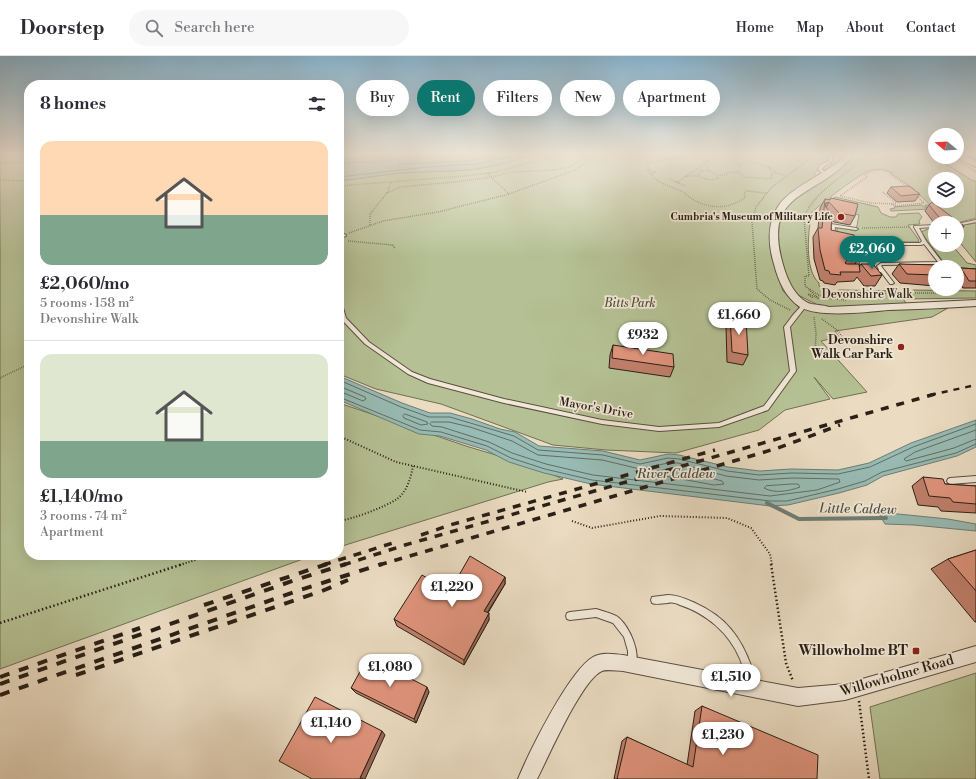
<!DOCTYPE html>
<meta charset="utf-8">
<style>
body{margin:0;font-family:"Libre Bodoni",serif;background:#f7f7f7;color:#2b2b33;height:100vh;display:flex;flex-direction:column;font-size:15px;white-space:nowrap}
*{box-sizing:border-box;margin:0}
p{font-size:13px;color:#7c7c81}
.icon{flex:none;width:22px;height:22px;fill:none;stroke:currentColor;stroke-width:2;stroke-linecap:round;stroke-linejoin:round}
.map{position:relative;flex:1;overflow:hidden}
.details{position:absolute;left:24px;top:24px;width:320px;height:480px;display:flex;flex-direction:column;background:#fff;border-radius:16px;box-shadow:0 4px 16px #0002}
.details>*{flex:none}
.top-card{position:absolute;left:356px;top:24px;width:380px;height:36px;display:flex;gap:8px}
.needle{width:26px;rotate:288deg}
.controls{position:absolute;left:928px;top:72px;display:grid;gap:8px}
.controls a{display:grid;place-items:center;width:36px;height:36px;border-radius:50%;background:#fff;box-shadow:0 4px 16px #0002;font-size:20px}
.price{position:absolute;translate:-50% -34px;padding:0 9px;border-radius:14px;background:#fff;color:#222;font-size:13px;line-height:26px;filter:drop-shadow(0 1px 2px #0008)}
.price::after{content:'';position:absolute;left:50%;top:24px;width:12px;height:9px;margin-left:-6px;background:inherit;clip-path:polygon(0 0,100% 0,50% 100%)}
.price.current{background:#0f766e;color:#fff}
ul{padding:0;list-style:none}
li{display:grid;align-content:center;gap:8px;height:212px;padding:0 16px}
li+li{border-top:1px solid #e1e1e2}
li span{display:grid;place-items:center;height:124px;border-radius:12px;color:#555}
li>.icon{margin-inline-start:auto}
span .icon{width:72px;height:72px;fill:#fffc;stroke-width:1}
li b{font-size:17px}
h2{display:flex;justify-content:space-between;align-items:center;height:48px;padding:0 16px;font-size:17px}
.pill{padding:0 14px;border-radius:18px;background:#fff;box-shadow:0 4px 16px #0002;font-size:14px;line-height:36px}
.pill.current{background:#0f766e;color:#fff}
header{display:flex;align-items:center;gap:24px;box-sizing:border-box;height:56px;padding:0 20px;background:#fff;border-bottom:1px solid #e1e1e2}
header strong{font-size:19px}
nav{display:flex;gap:22px;margin-inline-start:auto;font-size:14px}
.search{width:280px;height:36px;background:#f7f7f7;display:flex;align-items:center;gap:10px;box-sizing:border-box;padding:0 14px;border-radius:22px;color:#7c7c81;font-size:15px}
.map>svg:first-child{display:block}
</style>
<header>
<strong>Doorstep</strong>
<div class="search"><svg class="icon" aria-label="search" viewBox="0 0 24 24"><circle cx="10" cy="10" r="6"/><path d="M15 15l6 6"/></svg>Search here</div>
<nav><a>Home</a><a>Map</a><a>About</a><a>Contact</a></nav>
</header>
<div class="map">
<svg width="976" height="723" viewBox="0 0 976 723">
<rect width="100%" height="100%" fill="#eadbc1"/>
<filter id="stains"><feTurbulence type="fractalNoise" baseFrequency=".005" numOctaves="4"/><feColorMatrix values="0 0 0 0 .2 0 0 0 0 .09 0 0 0 0 .02 0 0 0 .5 -.17"/></filter>
<radialGradient id="worn" r=".72"><stop offset=".6" stop-color="#630" stop-opacity="0"/><stop offset="1" stop-color="#630" stop-opacity=".3"/></radialGradient>
<g fill="#b5c194" stroke="#707055" fill-rule="evenodd">
<polygon points="0,98 29,98 29,499 314,499 0,613"/>
<polygon points="339,98 402,98 387,101 339,103"/>
<path d="M537,98H825L833,111L829,114L819,113L814,117L817,122L787,142L777,151L774,162L777,218L783,235L800,253L810,252L816,248L800,240L790,233L786,225L778,192L779,164L786,150L848,105L854,98H929L976,126V162L957,167L929,153L891,155L890,153L895,152L894,151L921,149L927,152L925,149H930L914,133L892,118L893,117C886,114 880,112 872,114C858,118 824,146 812,156C808,174 804,214 819,227V230L824,234L835,237L839,234L899,235L902,237H911L913,234L976,235V242L903,243L906,247L905,251L948,252L932,261L835,275L839,281L821,285L867,336L833,343L814,321L830,343L785,354L759,374L676,397L606,394L553,389L441,348L376,333L339,318V125L399,117L470,114L498,109ZM935,123H957V145H935Z"/>
<polygon points="835,141 878,151 881,157 890,161 896,161 898,158 919,157 922,161 919,165 920,168 908,169 919,184 918,186 860,186 858,190 860,213 852,214 848,187 856,189 857,186 837,182 837,171 856,175 859,159 825,150"/>
<polygon points="976,167 976,206 957,183 957,177 959,176 957,170"/>
<polygon points="935,172 935,189 952,189 967,207 976,209 976,221 957,219 957,211 947,211 921,176 928,173"/>
<polygon points="339,347 466,390 532,410 563,423 548,426 339,491"/>
<polygon points="976,617 976,723 880,723 870,651"/>
</g>
<g fill="#98bbb4" stroke="#6c7d75">
<polygon points="402,98 537,98 498,109 470,114 399,117 339,125 339,103 387,101"/>
<polygon points="339,320 402,347 430,357 450,357 472,363 500,373 515,376 539,390 603,395 640,404 668,398 679,399 728,411 760,415 791,413 838,414 869,407 911,387 976,364 976,391 957,400 883,420 867,429 839,437 788,449 770,450 591,428 544,417 509,406 486,394 440,380 419,378 339,344"/>
<polygon points="878,456 948,463 976,468 976,475 914,469 885,468"/>
</g>
<g fill="none" stroke-linecap="round" stroke-linejoin="round">
<g stroke="#616e65" stroke-width="1">
<polyline points="401,98 399,106 401,108 469,105 505,98"/>
<polyline points="407,98 409,102 470,98"/>
<polyline points="339,107 387,105 394,103 396,98"/>
<polyline points="339,121 427,111 475,108 523,98"/>
<polyline points="339,324 401,351 429,361 450,361 514,380 538,394 603,399 640,408 668,402 679,403 727,415 759,419 792,417 838,418 870,411 913,391 976,368"/>
<polyline points="339,330 365,341 366,343 363,345 339,335"/>
<polyline points="339,341 420,374 441,376 487,390 511,402 545,413 592,424 770,445 787,445 838,433 865,425 882,416 956,397 976,388"/>
<polygon points="405,358 427,366 428,368 421,369 404,362 403,360"/>
<polygon points="432,366 449,366 470,371 512,385 538,399 602,404 640,413 668,407 678,407 726,420 759,424 792,422 839,423 840,426 817,434 770,440 593,419 546,408 512,397 489,386 442,371 432,370 430,368"/>
<polyline points="976,374 915,396 904,403 906,405 954,392 976,383"/>
<polygon points="669,413 677,413 722,425 724,428 714,429 654,418 655,416"/>
<path d="M792,428H798L800,431C789,435 775,438 764,432L766,430Z"/>
</g>
<polyline stroke="#6c7d75" stroke-width="4" points="767,447 799,463 886,462"/>
<g stroke="#5a4f41" stroke-width="2">
<g id="lane">
<polygon points="828,98 832,98 833,105 823,111 822,114 827,118 825,119 818,114 820,109 829,105"/>
<polygon points="976,164 976,166 957,170 957,168"/>
<polygon points="831,168 856,172 858,173 856,174 835,171 834,181 832,182 830,181"/>
<polygon points="935,169 935,171 919,172 926,185 946,211 942,211 940,208 882,209 881,210 894,227 892,228 890,228 881,216 872,216 870,215 872,214 879,214 877,210 881,207 938,206 924,188 921,189 859,189 847,185 849,184 859,187 920,187 922,185 914,171 914,170"/>
<polygon points="344,178 346,179 346,180 339,182 339,179"/>
<polygon points="957,226 959,226 959,229 957,230"/>
<polygon points="339,243 341,245 346,262 369,286 412,316 430,323 504,343 602,364 659,371 719,367 764,350 790,315 784,271 793,259 803,248 807,248 807,249 790,271 796,315 768,354 719,371 659,375 602,368 504,347 428,327 408,318 365,288 342,264 339,254"/>
<polygon points="976,420 976,426 950,428 948,427 947,425 948,423 950,422"/>
<path d="M668,539C678,539 686,543 695,547C726,561 741,581 752,612C754,618 758,627 756,633L753,634L750,633C746,623 744,613 740,603C729,577 707,558 680,549C676,547 672,546 668,547C662,547 657,549 652,547L651,544L652,541Z"/>
<path d="M596,553C602,555 615,558 619,562C630,572 641,597 635,611L632,612L629,611L628,608V595L624,581L613,567L596,561L570,564L567,563L566,560L567,557L570,556Z"/>
</g>
</g>
<g stroke="#5a4f41" stroke-width="2">
<g id="street">
<path d="M847,98H854C818,144 759,132 784,212C788,225 796,243 811,248C817,249 823,249 829,251L976,244V250C947,252 917,253 888,254C866,256 819,262 800,251C785,241 778,224 774,208C768,189 767,166 779,149C793,129 828,118 847,98Z"/>
<polygon points="957,98 961,98 976,106 976,111 955,101 957,101"/>
<path d="M976,590V606L845,644L798,650L623,615C617,615 607,613 602,615C582,623 548,702 537,723H518C529,696 569,615 593,601C602,596 613,598 623,599L798,632L845,628Z"/>
</g>
</g>
<g stroke="#2a2016" stroke-width="1">
<polygon id="primary" points="936,101 950,101 976,116 976,125 972,124"/>
</g>
<g stroke="#2a2016" stroke-width="1.5" stroke-dasharray="0.5 1.5" stroke-linecap="butt">
<polyline points="645,98 649,114"/>
<polyline points="724,98 741,111 738,116 745,121 768,123 771,122 772,118 777,117 787,120"/>
<polyline points="855,106 859,105 864,98"/>
<polyline points="0,107 29,107"/>
<path d="M648,107C670,105 686,94 707,106L718,98"/>
<polyline points="706,107 708,115"/>
<polyline points="740,109 750,105 771,112 769,113 777,116"/>
<polygon points="647,114 656,116 650,118"/>
<path d="M701,115H710L717,119L718,122C711,125 704,124 698,119Z"/>
<polyline points="487,117 509,138"/>
<path d="M651,118C659,129 672,130 683,136C687,139 691,143 696,145C711,153 732,153 745,141L744,137L746,135L767,137"/>
<polyline points="718,119 727,119 726,117 738,116"/>
<polyline points="685,120 699,120"/>
<polyline points="670,123 676,126"/>
<polyline points="0,124 29,125"/>
<polygon points="676,126 679,127 677,127"/>
<polyline points="678,126 707,106"/>
<polyline points="679,127 685,130"/>
<polyline points="339,130 465,120 496,116 562,98"/>
<polyline points="883,136 896,147"/>
<polyline points="387,137 391,127"/>
<polyline points="892,148 894,150 924,147 917,140"/>
<path d="M896,148L870,147L840,140L867,121L865,119C874,113 882,113 892,117L890,118L908,131"/>
<polyline points="370,169 370,158 387,137 400,131 455,126 492,121 511,116 554,114 570,111 577,106 597,98"/>
<polyline points="862,172 909,171"/>
<polyline points="349,177 383,165 438,156 509,138 575,114 599,98"/>
<polyline points="348,185 393,189 395,193"/>
<polyline points="809,234 818,242 808,238 813,242"/>
<polyline points="868,243 887,237 936,237 942,239"/>
<path d="M846,244L823,242L805,230V220H809L804,162C812,139 837,124 855,110L852,107"/>
<polyline points="790,254 770,244 757,233 752,166 756,151 771,132 816,98"/>
<polyline points="814,261 816,277 815,300"/>
<polyline points="822,263 837,274 844,283"/>
<polyline points="0,322 29,308"/>
</g>
<g stroke="#2a2016" stroke-width="2" stroke-dasharray="1 2" stroke-linecap="butt">
<polyline points="339,380 396,406 527,436"/>
<path d="M339,465C353,463 385,451 397,443C407,436 411,421 413,410"/>
<polyline points="572,465 592,472 660,460 727,462 751,472 770,498 772,509"/>
<polyline points="180,509 195,504 204,499"/>
</g>
<g stroke="#2a2016" stroke-width="2.5" stroke-dasharray="1.5 2.5" stroke-linecap="butt">
<polyline points="771,508 786,607 793,625"/>
<polyline points="0,567 183,508"/>
<polyline points="859,645 869,723"/>
</g>
<use href="#lane" fill="#f1e8d7" fill-rule="evenodd"/>
<use href="#street" fill="#f1e8d7" fill-rule="evenodd"/>
<use href="#primary" fill="#eadbc1" fill-rule="evenodd"/>
<polyline stroke="#2a2016" stroke-width="2.5" stroke-dasharray="6 6" stroke-linecap="butt" points="930,339 976,329"/>
<g stroke="#2a2016" stroke-width="3.5" stroke-dasharray="8 8" stroke-linecap="butt">
<polyline points="421,479 450,469 715,394"/>
<polyline points="323,509 396,486"/>
<polyline points="343,509 405,489 935,338"/>
<polyline points="379,509 778,392 840,369"/>
</g>
<g stroke="#2a2016" stroke-width="4" stroke-dasharray="10 10" stroke-linecap="butt">
<polyline points="204,549 327,508"/>
<polyline points="76,619 322,535 348,524"/>
<polyline points="0,621 140,572"/>
<polyline points="0,628 295,524 346,508"/>
<polyline points="0,639 300,534 382,508"/>
</g>
</g>
<g fill="#c07f6b" stroke="#2a2016">
<polygon points="965,98 976,98 976,104"/>
<polygon points="891,131 920,138 915,145 897,146 887,137"/>
<polygon points="831,142 855,160 850,169 834,166 832,164 831,174 858,203 855,208 859,211 861,208 882,219 875,230 864,230 857,221 854,225 837,226 835,229 824,227 823,225 820,224 814,203 813,181 818,172 820,152 825,143 829,144"/>
<polygon points="929,149 964,170 960,177 957,177 957,167 935,167 935,168 925,155"/>
<polygon points="899,208 935,211 935,230 900,227 892,218"/>
<polygon points="961,212 976,213 976,232 963,232 957,222 957,217"/>
<polygon points="730,260 748,299 743,309 727,306 726,271"/>
<polygon points="613,289 674,311 670,321 609,312 610,299"/>
<polygon points="923,421 945,428 976,430 976,457 941,455 938,451 918,449 912,430"/>
<polygon points="976,494 976,566 975,566 931,513 948,503"/>
<polygon points="505,521 505,528 488,557 489,564 464,609 397,570 394,563 450,535"/>
<polygon points="351,632 429,636 416,667 356,637"/>
<polygon points="702,650 817,723 614,723 622,685 627,681 687,709 695,655"/>
</g>
<g fill="#9c6857" stroke="#2a2016">
<polygon points="829,146 824,156 826,147"/>
<polygon points="505,521 505,528 484,562 484,555"/>
<polygon points="489,557 489,564 464,609 464,604"/>
<polygon points="427,631 429,636 416,667 414,663"/>
<polygon points="382,675 385,679 365,723 363,723 360,722"/>
</g>
<g fill="#df947c" stroke="#2a2016">
<polygon points="909,130 920,138 901,140 891,131"/>
<polygon points="831,142 858,148 855,160 839,157 829,146 826,147 825,150 832,159 831,174 854,179 858,203 848,203 845,207 847,208 859,208 860,216 840,216 841,219 830,218 829,215 825,214 820,194 818,172 822,172 825,143 830,144"/>
<polygon points="932,146 964,170 957,171 957,167 944,167 929,149"/>
<polygon points="861,208 873,208 882,219 871,220"/>
<polygon points="899,208 938,209 940,211 935,211 935,219 907,218"/>
<polygon points="961,212 976,213 976,225 969,225"/>
<polygon points="730,260 746,263 748,299 732,296"/>
<polygon points="613,289 673,298 674,311 612,302"/>
<polygon points="923,421 943,423 945,428 976,430 976,448 953,446 950,442 929,440"/>
<polygon points="976,494 976,535 948,503"/>
<polygon points="470,500 505,521 484,555 489,557 464,604 394,563 422,519 450,535"/>
<polygon points="368,601 427,631 414,663 351,632"/>
<polygon points="315,641 382,675 360,722 363,723 312,723 279,705"/>
<polygon points="702,650 818,699 817,723 617,723 627,681 693,711"/>
</g>
<linearGradient id="sky" x2="0" y2="1"><stop stop-color="#88b7d3"/><stop offset="0.49" stop-color="#f6efe3"/><stop offset="1" stop-color="#f6efe3" stop-opacity="0"/></linearGradient>
<rect width="976" height="200" fill="url(#sky)"/>
<g fill="#8f2418" stroke="#f1e8d7" stroke-width="1.5">
<circle cx="841" cy="161" r="4"/>
<circle cx="901" cy="291" r="4"/>
<rect x="912" y="591" width="8" height="8" rx="2"/>
</g>
<g text-anchor="middle" dominant-baseline="central" stroke-width="3.5" stroke-linejoin="round" paint-order="stroke">
<g font-size="10" font-weight="bold" fill="#2a2016" stroke="#f1e8d7" text-anchor="end">
<text x="833" y="161">Cumbria's Museum of Military Life</text>
</g>
<g font-size="12" fill="#2a2016" stroke="#f1e8d7">
<text x="867" y="238">Devonshire Walk</text>
<text transform="translate(596 352) rotate(10)">Mayor's Drive</text>
</g>
<g font-size="12" font-style="italic" fill="#54503c" stroke="#f1e8d7">
<text x="630" y="247">Bitts Park</text>
</g>
<g font-size="12" font-weight="bold" fill="#2a2016" stroke="#f1e8d7" text-anchor="end">
<text x="893" y="284">Devonshire<tspan x="893" dy="14">Walk Car Park</tspan></text>
</g>
<g font-size="13" font-style="italic" fill="#4b4e45" stroke="#f1e8d7">
<text x="676" y="418">River Caldew</text>
<text transform="translate(858 453) rotate(1)">Little Caldew</text>
</g>
<g font-size="14" font-weight="bold" fill="#2a2016" stroke="#f1e8d7" text-anchor="end">
<text x="908" y="595">Willowholme BT</text>
</g>
<g font-size="14" fill="#2a2016" stroke="#f1e8d7">
<text transform="translate(897 620) rotate(-16)">Willowholme Road</text>
</g>
</g>
<rect width="100%" height="100%" filter="url(#stains)"/>
<rect width="100%" height="100%" fill="url(#worn)"/>
</svg>
<div class="controls">
<a><svg class="needle" viewBox="-14 -14 28 28"><path d="M0-13l5 13h-10z" fill="#e53935"/><path d="M0 13l5-13h-10z" fill="#7c7c81"/></svg></a>
<a><svg class="icon" aria-label="layers" viewBox="0 0 24 24"><path d="M12 4l9 5-9 5-9-5zM3 14l9 5 9-5"/></svg></a>
<a>+</a>
<a>−</a>
</div>
<b class="price current" style="left:872px;top:214px">£2,060</b>
<b class="price" style="left:739px;top:280px">£1,660</b>
<b class="price" style="left:643px;top:300px">£932</b>
<b class="price" style="left:452px;top:552px">£1,220</b>
<b class="price" style="left:390px;top:632px">£1,080</b>
<b class="price" style="left:731px;top:642px">£1,510</b>
<b class="price" style="left:331px;top:688px">£1,140</b>
<b class="price" style="left:723px;top:700px">£1,230</b>
<div class="top-card">
<a class="pill">Buy</a>
<a class="pill current">Rent</a>
<a class="pill">Filters</a>
<a class="pill">New</a>
<a class="pill">Apartment</a>
</div>
<section class="details">
<h2>8 homes<svg class="icon" aria-label="filters" viewBox="0 0 24 24"><path d="M4 7h16M4 17h16"/><circle cx="9" cy="7" r="2"/><circle cx="15" cy="17" r="2"/></svg></h2>
<ul>
<li><span style="background:linear-gradient(#ffd9b3 60%,#7fa58c 0)"><svg class="icon" aria-label="home" viewBox="0 0 24 24"><path d="M3 11l9-7 9 7M6 9v11h12V9"/></svg></span><div><b>£2,060/mo</b><p>5 rooms · 158 m²</p><p>Devonshire Walk</p></div></li>
<li><span style="background:linear-gradient(#dfe7d0 70%,#7fa58c 0)"><svg class="icon" aria-label="home" viewBox="0 0 24 24"><path d="M3 11l9-7 9 7M6 9v11h12V9"/></svg></span><div><b>£1,140/mo</b><p>3 rooms · 74 m²</p><p>Apartment</p></div></li>
</ul>
</section>
</div>
